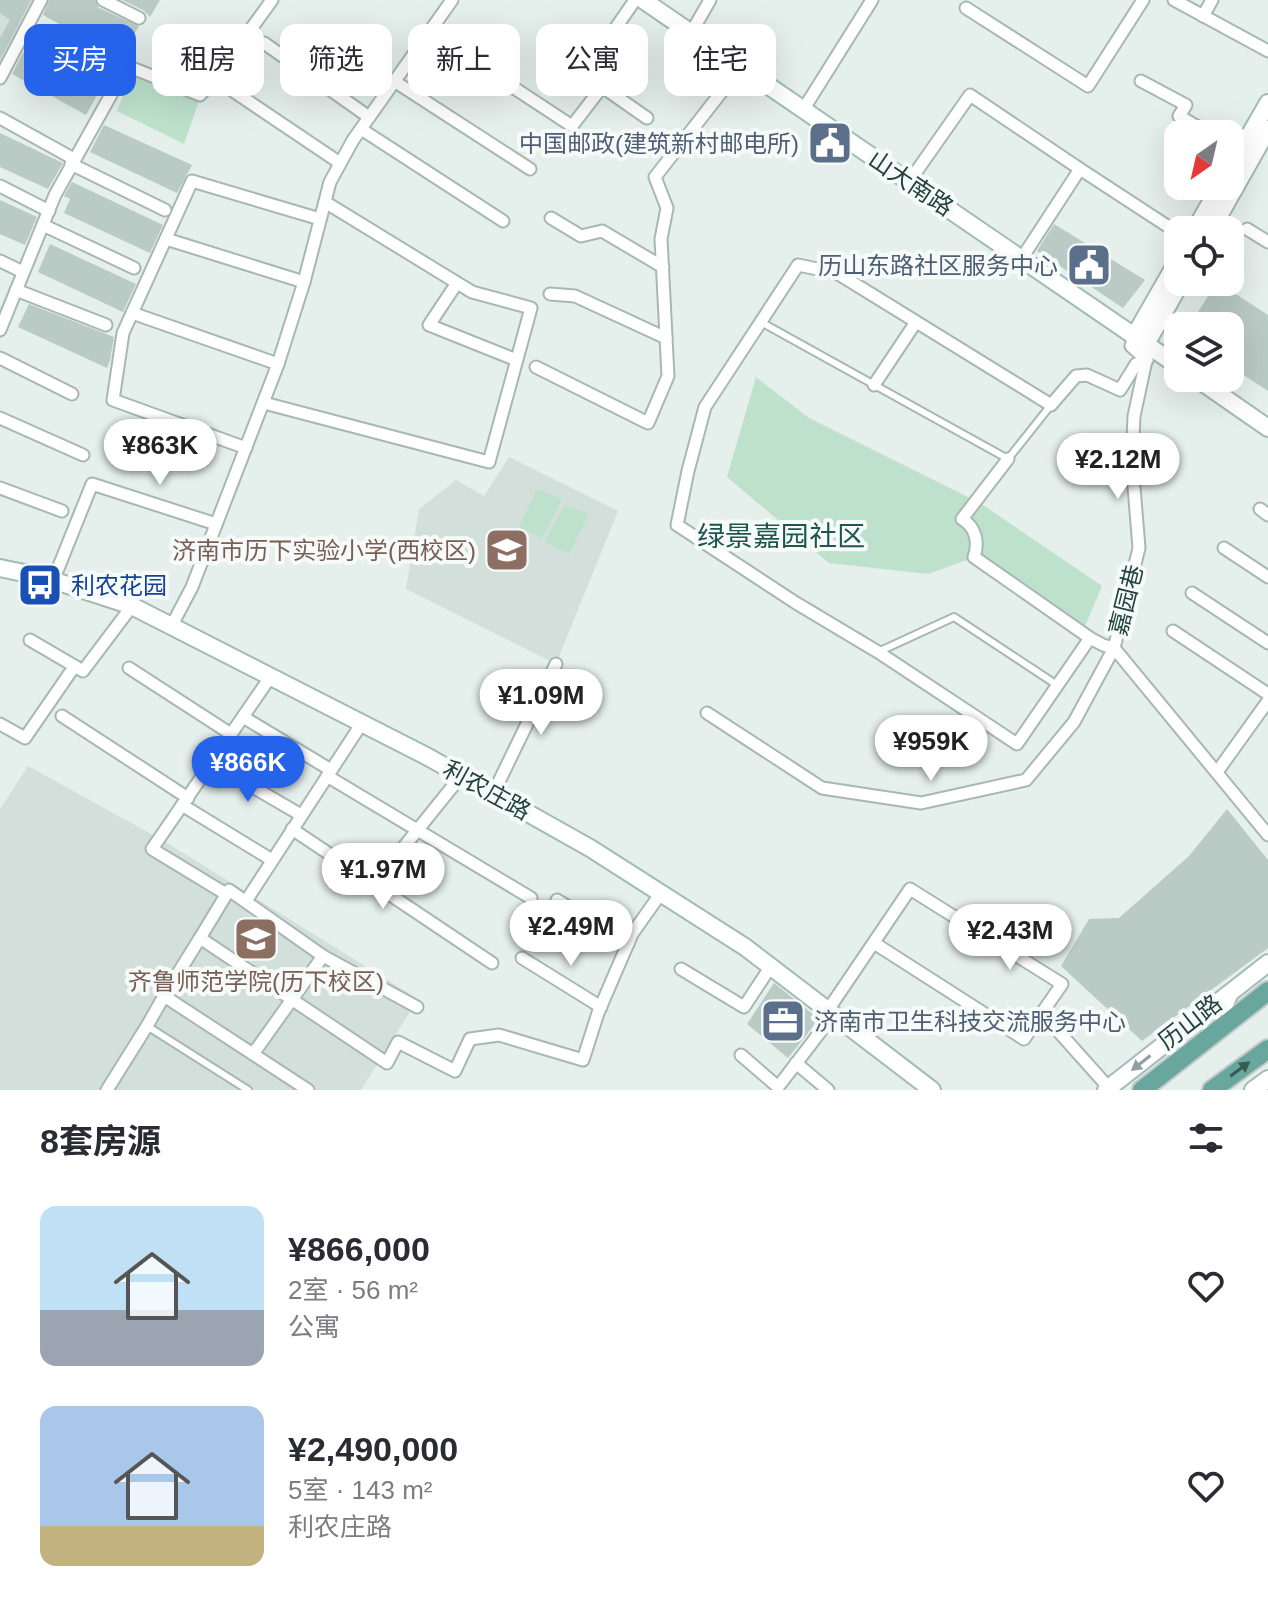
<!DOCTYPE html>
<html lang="zh">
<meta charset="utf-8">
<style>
body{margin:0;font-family:Arial,"Noto Sans SC",sans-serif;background:#f2f2f3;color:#2b2b33;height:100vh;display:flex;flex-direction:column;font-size:30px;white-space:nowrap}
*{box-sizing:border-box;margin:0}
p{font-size:26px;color:#7c7c81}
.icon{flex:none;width:44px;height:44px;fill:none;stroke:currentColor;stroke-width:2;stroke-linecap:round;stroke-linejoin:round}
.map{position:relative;height:1090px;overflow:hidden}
.details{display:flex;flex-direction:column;background:#fff;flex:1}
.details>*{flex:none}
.banner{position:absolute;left:24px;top:24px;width:800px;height:72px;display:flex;gap:16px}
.needle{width:52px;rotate:214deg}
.buttons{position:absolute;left:1164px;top:120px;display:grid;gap:16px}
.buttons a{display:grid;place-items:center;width:80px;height:80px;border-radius:16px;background:#fff;box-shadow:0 8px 32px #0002;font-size:40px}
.price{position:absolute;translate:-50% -68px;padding:0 18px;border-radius:28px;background:#fff;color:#222;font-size:26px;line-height:52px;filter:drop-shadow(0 2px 4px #0008)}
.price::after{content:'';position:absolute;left:50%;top:48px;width:24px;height:18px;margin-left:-12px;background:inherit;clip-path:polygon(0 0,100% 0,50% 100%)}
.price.active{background:#2563eb;color:#fff}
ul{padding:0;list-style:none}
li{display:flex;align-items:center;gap:24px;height:200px;padding:0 40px}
li span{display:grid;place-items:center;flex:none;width:224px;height:160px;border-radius:16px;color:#555}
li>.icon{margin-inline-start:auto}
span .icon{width:96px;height:96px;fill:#fffc;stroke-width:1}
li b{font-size:34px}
h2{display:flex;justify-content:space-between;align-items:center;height:96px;padding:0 40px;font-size:34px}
.tag{padding:0 28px;border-radius:16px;background:#fff;box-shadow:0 8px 32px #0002;font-size:28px;line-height:72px}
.tag.active{background:#2563eb;color:#fff}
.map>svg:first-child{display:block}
</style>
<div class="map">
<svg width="1268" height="1090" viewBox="0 0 1268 1090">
<rect width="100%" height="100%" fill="#e5efec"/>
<g fill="#d3dfdb">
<polygon points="0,0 43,0 0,79"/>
<polygon points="509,457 618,511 556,664 406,589 419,509 456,480 484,496"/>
<polygon points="28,766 164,841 418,999 361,1090 0,1090 0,809"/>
</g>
<g fill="#bee1cb">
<polygon points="133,73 199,101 184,144 117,111"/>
<polygon points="756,377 809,418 980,503 1102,586 1082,633 972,558 928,574 829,563 727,477"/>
<polygon points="537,489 562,499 542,538 519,527"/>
<polygon points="565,505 589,514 569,554 544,542"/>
</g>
<g fill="#bacac5">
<polygon points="0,0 31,0 0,60 0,38 10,20 0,13"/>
<polygon points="49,0 95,0 99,8 139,26 121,58 43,15"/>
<polygon points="122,0 160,0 150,17 143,10"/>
<polygon points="26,47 101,88 86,115 12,74"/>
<polygon points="104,125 192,165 177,193 90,152"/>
<polygon points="0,133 63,163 48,189 0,167"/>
<polygon points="72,182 163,225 150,253 64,213 70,199 64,196"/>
<polygon points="0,200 37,217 25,245 0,234"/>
<polygon points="1054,224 1145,280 1123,308 1037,251"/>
<polygon points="50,244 136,284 123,312 38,272"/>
<polygon points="1217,282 1268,315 1268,391 1230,366 1230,326 1189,326"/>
<polygon points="29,304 114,337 110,360 107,368 18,327"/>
<polygon points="1227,809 1268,860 1268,948 1142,1041 1061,966 1089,919 1119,918 1189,856"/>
<polygon points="774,983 819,1019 788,1058 747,1024"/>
</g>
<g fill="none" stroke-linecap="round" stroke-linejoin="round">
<g stroke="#a7b8b4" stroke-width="10">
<g id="lane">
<polyline points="761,322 1008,459 1051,405"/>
<polyline points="878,652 954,617 1057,685"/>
<polyline points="1224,1018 1234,996"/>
<polyline points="147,1026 248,1090"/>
</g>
</g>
<g stroke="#a7b8b4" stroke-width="15">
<g id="street">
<polyline points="103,0 139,18"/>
<polyline points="635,0 584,74 647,118"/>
<polyline points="1174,0 1268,51"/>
<polyline points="966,8 1088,86 1143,0"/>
<polyline points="1203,16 1212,0"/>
<polyline points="25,30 113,83"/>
<polyline points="429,32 572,126 602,87"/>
<polyline points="691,33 710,0"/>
<polyline points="264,43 369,117"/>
<polyline points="0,78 41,0"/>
<polyline points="394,81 530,169"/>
<polyline points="1141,81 1186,105 1179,116 1210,134"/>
<polyline points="233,91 340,163"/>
<polyline points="803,110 872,0"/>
<polyline points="0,118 74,159"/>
<polyline points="361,129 503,221"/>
<polyline points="71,164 165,210"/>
<polyline points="909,182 970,95 1080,169 1178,233"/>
<polyline points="0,186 49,211"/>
<polyline points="551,218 581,236 602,231 663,267"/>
<polyline points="43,225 134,268"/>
<polyline points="1247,229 1268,242"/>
<polyline points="166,239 304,282"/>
<polyline points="1022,258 1080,169"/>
<polyline points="0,261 23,272"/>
<polyline points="457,283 429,325 514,359"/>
<polyline points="16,290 106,325"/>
<polyline points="550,294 575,296 666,338"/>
<polyline points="132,313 278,364"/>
<polyline points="0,330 55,195 127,66 200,95 219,73 272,0"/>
<polyline points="1135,335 1131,346 1147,360"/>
<polyline points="0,358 72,394"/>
<polyline points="536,367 648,423 668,376 661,239 667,208 655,177 741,67"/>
<polyline points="874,385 916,322"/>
<polyline points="264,403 489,462 531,308 472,292 325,202"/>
<polyline points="0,418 83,455"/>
<polyline points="246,448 113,400 123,333 192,181 320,219"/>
<path d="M1008,459L962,519C976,527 979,543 974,557L1090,638"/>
<polyline points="0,488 62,511"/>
<polyline points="1260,509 1268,515"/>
<polyline points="1224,548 1268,577"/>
<polyline points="53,581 92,484 216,524"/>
<polyline points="1192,593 1268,643"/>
<polyline points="172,625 192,587 278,364 304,282 330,182 353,140 452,0"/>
<polyline points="1173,631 1268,694"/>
<polyline points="30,640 83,671 132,606"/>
<polyline points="1114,648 1103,645 1090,638 1017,744 878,652 796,603 677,525 688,471 705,407 798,265 837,273 1051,405 1076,376 1087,375 1120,390 1136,364 1147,360"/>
<polyline points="1114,648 1268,835"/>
<polyline points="129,668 231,734"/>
<polyline points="707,713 822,788 921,803 1026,780 1074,722 1114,648 1139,548 1132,463 1134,416 1147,356"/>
<polyline points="62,716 188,798"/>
<polyline points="243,717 331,770"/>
<polyline points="0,724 25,738 74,667"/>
<polyline points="212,763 301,815"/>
<polyline points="1217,772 1268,701"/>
<polyline points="327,776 531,898"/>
<polyline points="493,794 556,664"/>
<polyline points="182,805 272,860"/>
<polyline points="292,829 492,963"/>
<polyline points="374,884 461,776"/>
<polyline points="226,894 152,849 271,676"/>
<polyline points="248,898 362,723"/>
<polyline points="557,900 628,944"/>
<polyline points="200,938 229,890 323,956 253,1054"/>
<polyline points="323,956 417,1007"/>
<polyline points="522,958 601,1007"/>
<polyline points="681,969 744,1007 771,966"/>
<polyline points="164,996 200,938 387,1063 398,1042 455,1071 470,1039 499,1035 583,1060 598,1013 632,934 661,893"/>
<polyline points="828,1010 910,889 1062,984 1024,1039 874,943"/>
<polyline points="1042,1013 1109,1088"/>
<polyline points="741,1055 778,1087 834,1014"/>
<polyline points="796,1063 828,1090"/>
<polyline points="107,1090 147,1026 164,996 308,1090"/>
</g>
</g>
<g stroke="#a3bbb5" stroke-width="20">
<g id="secondary">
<polyline points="643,0 1178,366"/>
<polyline points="1230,169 1268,103"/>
<polyline points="1195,230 1220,186"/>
<polyline points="1211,230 1268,129"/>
<polyline points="1135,335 1178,260"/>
<polyline points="1146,344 1181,282"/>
<polyline points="1196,378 1268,428"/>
<polyline points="0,568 43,577 132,606 428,757 590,848 745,947 932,1090"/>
<polyline points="1106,1090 1268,963"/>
<polyline points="1253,1090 1268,1079"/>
</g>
</g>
<g stroke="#c1cac9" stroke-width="22">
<g id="primary">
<polyline points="1142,1090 1268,991"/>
<polyline points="1212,1090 1268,1049"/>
</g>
</g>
<use href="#lane" stroke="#fff" stroke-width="6"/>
<use href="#street" stroke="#fff" stroke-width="11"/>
<use href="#secondary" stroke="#fff" stroke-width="16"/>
<use href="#primary" stroke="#68a69e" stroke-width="18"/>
</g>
<defs><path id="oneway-solid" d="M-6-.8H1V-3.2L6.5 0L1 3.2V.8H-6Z" transform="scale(2)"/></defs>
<use fill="#91a09e" href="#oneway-solid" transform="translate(1141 1063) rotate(142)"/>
<use fill="#345b55" href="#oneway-solid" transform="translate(1240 1069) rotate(-37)"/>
<defs>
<g id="civic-square" transform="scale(2.3)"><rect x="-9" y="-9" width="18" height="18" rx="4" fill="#5c6f8a" stroke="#f6fbf9"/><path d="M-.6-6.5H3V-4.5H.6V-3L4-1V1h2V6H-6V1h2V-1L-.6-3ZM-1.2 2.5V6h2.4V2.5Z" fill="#fff"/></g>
<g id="school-square" transform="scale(2.3)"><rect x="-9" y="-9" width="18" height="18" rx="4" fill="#8d6e63" stroke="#f6fbf9"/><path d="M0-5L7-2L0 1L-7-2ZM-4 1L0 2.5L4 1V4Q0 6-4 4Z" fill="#fff"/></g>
<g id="bus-square" transform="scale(2.3)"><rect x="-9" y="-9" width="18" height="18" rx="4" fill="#1a4fb4" stroke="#f6fbf9"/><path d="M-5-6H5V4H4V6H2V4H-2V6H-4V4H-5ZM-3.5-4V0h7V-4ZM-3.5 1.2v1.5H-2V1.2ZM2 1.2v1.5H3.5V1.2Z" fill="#fff"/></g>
<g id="university-square" transform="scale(2.3)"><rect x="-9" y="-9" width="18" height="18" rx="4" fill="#8d6e63" stroke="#f6fbf9"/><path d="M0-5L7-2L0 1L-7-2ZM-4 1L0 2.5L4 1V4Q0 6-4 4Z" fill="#fff"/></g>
<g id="office-square" transform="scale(2.3)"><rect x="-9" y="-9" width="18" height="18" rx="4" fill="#5c6f8a" stroke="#f6fbf9"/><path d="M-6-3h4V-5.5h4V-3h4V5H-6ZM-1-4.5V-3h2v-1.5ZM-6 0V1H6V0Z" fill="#fff"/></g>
</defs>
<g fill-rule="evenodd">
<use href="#civic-square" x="830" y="143"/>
<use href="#civic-square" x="1089" y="265"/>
<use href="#school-square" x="507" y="550"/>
<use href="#bus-square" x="40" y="585"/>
<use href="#university-square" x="256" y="939"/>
<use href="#office-square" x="783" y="1021"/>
</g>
<g text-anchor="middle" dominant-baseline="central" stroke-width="8" stroke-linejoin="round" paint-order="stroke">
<g font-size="24" fill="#4e5e75" stroke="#f6fbf9" text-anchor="end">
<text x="799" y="143">中国邮政(建筑新村邮电所)</text>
<text x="1058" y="265">历山东路社区服务中心</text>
<text x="814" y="1021" text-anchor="start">济南市卫生科技交流服务中心</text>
</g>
<g font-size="24" fill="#23423d" stroke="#f6fbf9">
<text transform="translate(911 183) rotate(34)">山大南路</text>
<text transform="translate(1126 600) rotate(-76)">嘉园巷</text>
<text transform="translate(487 790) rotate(29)">利农庄路</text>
<text transform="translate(1190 1022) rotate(-38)">历山路</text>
</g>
<g font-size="24" fill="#785e54" stroke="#f6fbf9" text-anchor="end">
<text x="476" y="550">济南市历下实验小学(西校区)</text>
<text x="256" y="981" text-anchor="middle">齐鲁师范学院(历下校区)</text>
</g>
<g font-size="24" fill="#164399" stroke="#f6fbf9" text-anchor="start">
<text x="71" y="585">利农花园</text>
</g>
<g font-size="28" fill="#1d564f" stroke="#f6fbf9">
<text x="781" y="536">绿景嘉园社区</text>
</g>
</g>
</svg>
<div class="buttons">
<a><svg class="needle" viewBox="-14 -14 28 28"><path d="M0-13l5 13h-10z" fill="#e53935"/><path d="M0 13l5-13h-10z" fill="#7c7c81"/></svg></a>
<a><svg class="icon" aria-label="locate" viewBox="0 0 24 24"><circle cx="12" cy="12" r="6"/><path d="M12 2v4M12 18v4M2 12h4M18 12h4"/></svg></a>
<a><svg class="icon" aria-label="layers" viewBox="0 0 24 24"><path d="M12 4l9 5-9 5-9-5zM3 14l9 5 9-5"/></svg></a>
</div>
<b class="price" style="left:160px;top:487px">¥863K</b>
<b class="price" style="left:1118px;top:501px">¥2.12M</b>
<b class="price" style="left:541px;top:737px">¥1.09M</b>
<b class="price" style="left:931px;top:783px">¥959K</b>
<b class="price active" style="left:248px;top:804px">¥866K</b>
<b class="price" style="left:383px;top:911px">¥1.97M</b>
<b class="price" style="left:571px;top:968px">¥2.49M</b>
<b class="price" style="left:1010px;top:972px">¥2.43M</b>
<div class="banner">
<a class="tag active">买房</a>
<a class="tag">租房</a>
<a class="tag">筛选</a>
<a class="tag">新上</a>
<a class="tag">公寓</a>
<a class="tag">住宅</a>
</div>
</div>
<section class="details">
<h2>8套房源<svg class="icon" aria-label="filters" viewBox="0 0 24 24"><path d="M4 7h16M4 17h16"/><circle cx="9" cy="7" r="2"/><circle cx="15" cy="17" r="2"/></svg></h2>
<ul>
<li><span style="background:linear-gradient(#bfe0f5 65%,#9aa5b1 0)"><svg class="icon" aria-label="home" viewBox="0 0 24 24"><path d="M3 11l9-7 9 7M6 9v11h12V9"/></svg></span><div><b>¥866,000</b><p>2室 · 56 m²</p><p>公寓</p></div><svg class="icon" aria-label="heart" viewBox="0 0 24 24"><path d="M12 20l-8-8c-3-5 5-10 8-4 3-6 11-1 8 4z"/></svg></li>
<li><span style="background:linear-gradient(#a9c7e8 75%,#c2b280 0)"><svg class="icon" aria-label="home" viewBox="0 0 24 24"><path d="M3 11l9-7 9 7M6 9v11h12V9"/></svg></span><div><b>¥2,490,000</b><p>5室 · 143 m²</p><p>利农庄路</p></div><svg class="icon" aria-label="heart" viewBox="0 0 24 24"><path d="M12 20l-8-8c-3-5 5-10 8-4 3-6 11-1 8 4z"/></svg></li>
</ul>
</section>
